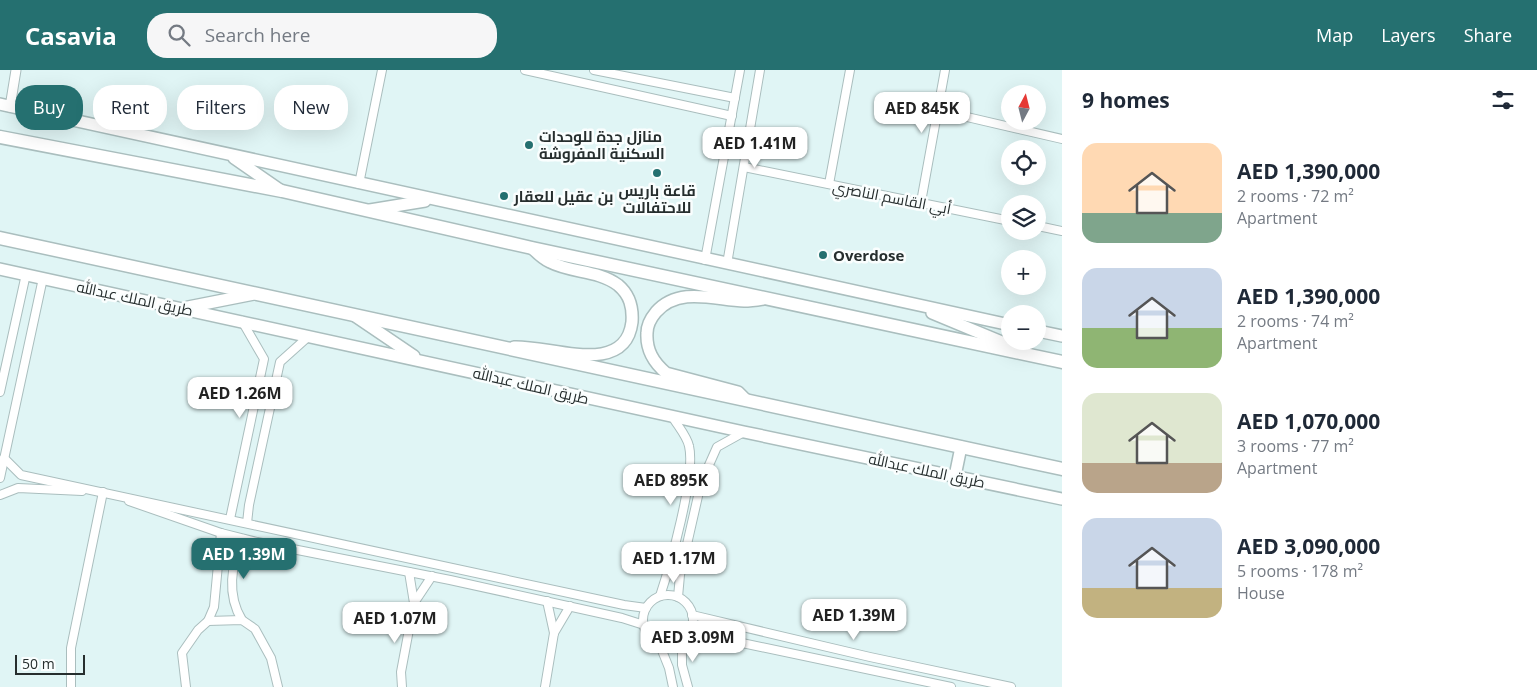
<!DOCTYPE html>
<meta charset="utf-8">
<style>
body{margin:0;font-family:"Open Sans",Cairo,sans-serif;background:#f6f6f7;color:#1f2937;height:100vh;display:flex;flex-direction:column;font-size:19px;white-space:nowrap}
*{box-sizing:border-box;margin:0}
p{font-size:16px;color:#747a83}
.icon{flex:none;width:28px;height:28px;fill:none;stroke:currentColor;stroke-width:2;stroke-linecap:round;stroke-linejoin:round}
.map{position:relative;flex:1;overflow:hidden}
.drawer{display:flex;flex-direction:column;background:#fff;width:475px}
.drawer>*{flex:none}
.guide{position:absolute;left:15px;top:15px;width:475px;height:45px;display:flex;gap:10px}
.needle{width:32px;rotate:7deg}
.buttons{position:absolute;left:1001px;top:15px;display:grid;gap:10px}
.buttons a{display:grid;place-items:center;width:45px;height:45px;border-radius:50%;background:#fff;box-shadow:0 5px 20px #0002;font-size:25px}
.scale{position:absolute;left:15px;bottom:12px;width:70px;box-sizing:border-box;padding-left:5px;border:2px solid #262e2e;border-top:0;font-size:14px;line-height:18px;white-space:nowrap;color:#262e2e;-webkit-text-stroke:4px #fafefe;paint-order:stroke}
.price{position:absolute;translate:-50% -42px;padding:0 11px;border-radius:10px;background:#fff;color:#222;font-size:16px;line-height:32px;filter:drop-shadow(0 1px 2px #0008)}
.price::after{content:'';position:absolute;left:50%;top:30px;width:15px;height:11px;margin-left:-8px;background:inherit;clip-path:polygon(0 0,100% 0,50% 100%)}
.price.selected{background:#257070;color:#fff}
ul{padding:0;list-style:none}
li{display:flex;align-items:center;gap:15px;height:125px;padding:0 20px}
li span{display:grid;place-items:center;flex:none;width:140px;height:100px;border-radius:15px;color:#555}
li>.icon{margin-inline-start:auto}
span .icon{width:60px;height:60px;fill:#fffc;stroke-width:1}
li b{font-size:21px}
h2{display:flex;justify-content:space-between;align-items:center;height:60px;padding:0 20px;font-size:21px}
.chip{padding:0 18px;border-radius:20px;background:#fff;box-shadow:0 5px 20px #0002;font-size:18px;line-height:45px}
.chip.selected{background:#257070;color:#fff}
header{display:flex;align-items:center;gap:30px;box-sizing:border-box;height:70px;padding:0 25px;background:#257070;color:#fff}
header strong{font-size:24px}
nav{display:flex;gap:28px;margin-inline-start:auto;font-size:18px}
.search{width:350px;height:45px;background:#f6f6f7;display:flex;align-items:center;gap:12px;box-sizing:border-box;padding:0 18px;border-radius:20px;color:#747a83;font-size:19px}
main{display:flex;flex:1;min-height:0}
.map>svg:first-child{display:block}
</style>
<header>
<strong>Casavia</strong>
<div class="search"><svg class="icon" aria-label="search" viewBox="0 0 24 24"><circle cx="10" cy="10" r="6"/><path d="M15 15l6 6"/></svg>Search here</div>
<nav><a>Map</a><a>Layers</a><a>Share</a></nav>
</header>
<main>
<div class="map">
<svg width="1062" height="617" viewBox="0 0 1062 617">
<rect width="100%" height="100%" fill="#e0f5f5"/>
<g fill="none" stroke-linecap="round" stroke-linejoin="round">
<g stroke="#aabebe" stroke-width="10">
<g id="minor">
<polyline points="525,0 732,46"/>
<polyline points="594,0 735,28"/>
<polyline points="937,40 1062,69"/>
<polyline points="744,97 1010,151"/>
<polyline points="359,114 382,0"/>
<polyline points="829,114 850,0"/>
<polyline points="921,132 945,0"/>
<polyline points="1038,156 1062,161"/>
<polyline points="705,190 740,0"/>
<polyline points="727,194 760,0"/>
<polyline points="0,322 26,204"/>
<polyline points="4,388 21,405 624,535 646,538"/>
<polyline points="0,408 43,208"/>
<polyline points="0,425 18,418 82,421"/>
<polyline points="129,431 221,463 257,472 450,510 622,548 644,555"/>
<polyline points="230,449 264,289 242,251"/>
<polyline points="247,453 249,435 280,292 309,266"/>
<circle cx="668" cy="550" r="25"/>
<path d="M660,526C670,496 696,405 689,376C687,366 677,355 672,346"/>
<polyline points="678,527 680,505 701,413 717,377 744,362"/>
<polyline points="547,531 554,563"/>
<polyline points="414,533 432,506"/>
<polyline points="692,545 870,587 1011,617"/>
<path d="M242,550C227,526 230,494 244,469"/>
<polyline points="208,551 214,537 221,463"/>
<polyline points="690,562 951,617"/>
<polyline points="682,571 682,595 688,617"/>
<polyline points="659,573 669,598 673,617"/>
<polyline points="71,617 71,578 103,422"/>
<polyline points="186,617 182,583 198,560 208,551 242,550 255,559 271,588 278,617"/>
<polyline points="402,617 401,602 414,533 409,502"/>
<polyline points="545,617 554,563 570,536"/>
</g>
</g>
<g stroke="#aabebe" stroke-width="11">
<polyline id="tertiary" points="10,37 16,0"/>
</g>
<g stroke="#aabebe" stroke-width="14">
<g id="primary">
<polyline points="0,34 1010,255"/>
<polyline points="234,88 280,120"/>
<polyline points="370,140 425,131"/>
<polyline points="0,199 744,362 1062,429"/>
<polyline points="188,237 254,224"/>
<polyline points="932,243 1021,280"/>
<polyline points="355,246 414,286"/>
<polyline points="1038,261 1062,266"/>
<path d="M514,277C549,275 625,308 632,252C633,237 630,225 618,215C598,200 571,203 550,192C543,189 537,183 532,178"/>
<path d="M746,330L738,322L666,303C653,292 646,280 647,263C647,255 651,248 656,242C679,216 715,230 744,231C750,231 757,230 763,229"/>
<polyline points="955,406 961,377"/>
</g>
</g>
<g stroke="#aabebe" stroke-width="15">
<g id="trunk">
<polyline points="0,67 282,121 532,178 1062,292"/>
<polyline points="0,168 1062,399"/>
</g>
</g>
<use href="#minor" stroke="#fff" stroke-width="8"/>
<use href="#tertiary" stroke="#fff" stroke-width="9"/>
<use href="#primary" stroke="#fff" stroke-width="11"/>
<use href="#trunk" stroke="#fff" stroke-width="12"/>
</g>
<g fill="#257070" stroke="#fafefe" stroke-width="2">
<circle cx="529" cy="75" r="5"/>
<circle cx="657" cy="103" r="5"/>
<circle cx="504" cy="126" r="5"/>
<circle cx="823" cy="185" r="5"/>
</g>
<g text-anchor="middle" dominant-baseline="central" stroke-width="5" stroke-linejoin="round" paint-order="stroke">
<g font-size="15" font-weight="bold" fill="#262e2e" stroke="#fafefe" text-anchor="start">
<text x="539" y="66">منازل جدة للوحدات<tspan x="539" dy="17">السكنية المفروشة</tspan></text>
<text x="657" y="120" text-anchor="middle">قاعة باريس<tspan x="657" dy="17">للاحتفالات</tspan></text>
<text x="514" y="126">بن عقيل للعقار</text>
<text x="833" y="185">Overdose</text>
</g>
<g font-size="15" fill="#262e2e" stroke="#fafefe">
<text transform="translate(892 127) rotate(11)">أبي القاسم الناصري</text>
<text transform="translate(135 228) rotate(12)">طريق الملك عبدالله</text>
<text transform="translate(531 315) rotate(13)">طريق الملك عبدالله</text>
<text transform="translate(927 400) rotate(12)">طريق الملك عبدالله</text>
</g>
</g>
</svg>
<div class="buttons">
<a><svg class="needle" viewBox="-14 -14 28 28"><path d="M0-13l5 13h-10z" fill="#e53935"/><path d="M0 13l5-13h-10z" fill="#747a83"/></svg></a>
<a><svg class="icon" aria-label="locate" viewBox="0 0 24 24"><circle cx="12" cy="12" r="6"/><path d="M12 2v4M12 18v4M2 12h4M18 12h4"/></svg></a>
<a><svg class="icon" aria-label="layers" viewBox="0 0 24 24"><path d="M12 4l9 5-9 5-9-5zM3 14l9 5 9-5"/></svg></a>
<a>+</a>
<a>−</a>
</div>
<div class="scale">50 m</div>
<b class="price" style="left:922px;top:64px">AED 845K</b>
<b class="price" style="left:755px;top:99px">AED 1.41M</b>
<b class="price" style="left:240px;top:349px">AED 1.26M</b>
<b class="price" style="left:671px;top:436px">AED 895K</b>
<b class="price selected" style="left:244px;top:510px">AED 1.39M</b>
<b class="price" style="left:674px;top:514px">AED 1.17M</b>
<b class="price" style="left:854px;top:571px">AED 1.39M</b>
<b class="price" style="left:395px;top:574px">AED 1.07M</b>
<b class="price" style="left:693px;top:593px">AED 3.09M</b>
<div class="guide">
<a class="chip selected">Buy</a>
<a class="chip">Rent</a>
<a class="chip">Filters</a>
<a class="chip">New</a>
</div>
</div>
<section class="drawer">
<h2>9 homes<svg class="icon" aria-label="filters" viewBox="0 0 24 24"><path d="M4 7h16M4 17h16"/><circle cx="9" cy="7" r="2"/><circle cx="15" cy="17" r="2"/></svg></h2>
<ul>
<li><span style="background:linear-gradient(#ffd9b3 70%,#7fa58c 0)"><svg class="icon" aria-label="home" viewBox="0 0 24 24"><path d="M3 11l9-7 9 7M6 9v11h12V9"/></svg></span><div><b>AED 1,390,000</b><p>2 rooms · 72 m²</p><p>Apartment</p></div></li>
<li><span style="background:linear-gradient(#c9d6e8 60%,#8fb573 0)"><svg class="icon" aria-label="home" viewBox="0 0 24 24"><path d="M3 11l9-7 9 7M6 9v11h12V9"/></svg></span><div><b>AED 1,390,000</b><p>2 rooms · 74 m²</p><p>Apartment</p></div></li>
<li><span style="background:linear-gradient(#dfe7d0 70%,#b9a48a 0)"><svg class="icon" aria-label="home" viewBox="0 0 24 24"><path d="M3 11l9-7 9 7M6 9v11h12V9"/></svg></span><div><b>AED 1,070,000</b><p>3 rooms · 77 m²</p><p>Apartment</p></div></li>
<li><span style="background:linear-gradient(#c9d6e8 70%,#c2b280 0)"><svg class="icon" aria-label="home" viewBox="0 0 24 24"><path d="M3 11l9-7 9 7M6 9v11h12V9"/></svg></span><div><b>AED 3,090,000</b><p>5 rooms · 178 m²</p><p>House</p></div></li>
</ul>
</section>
</main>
